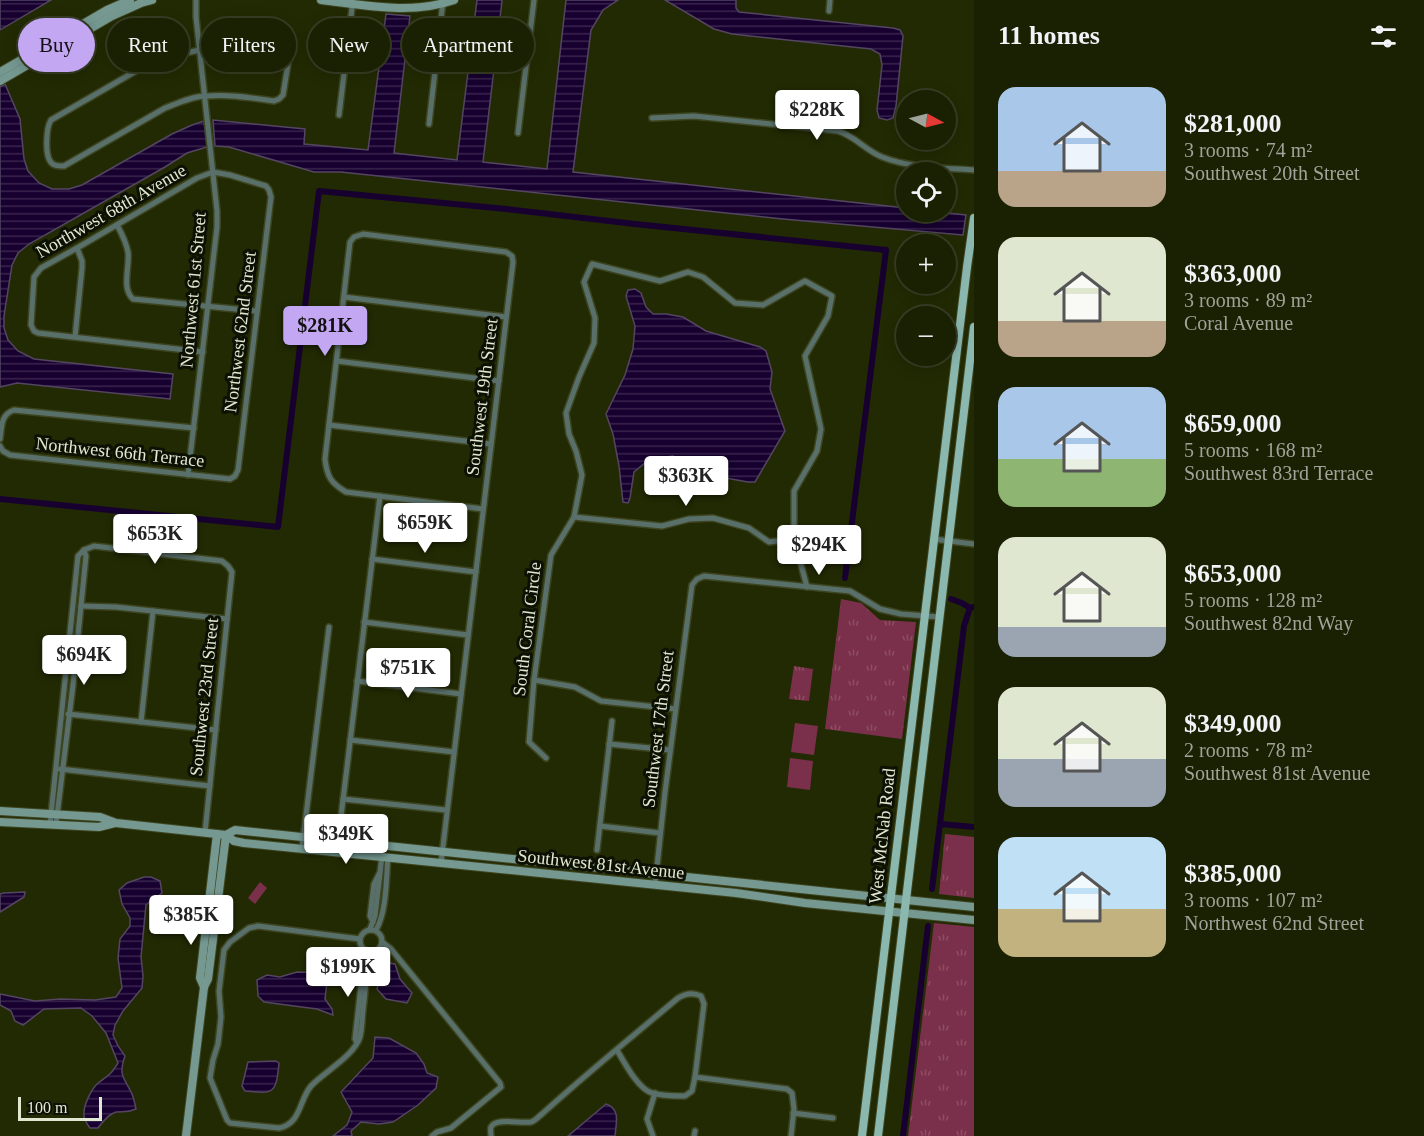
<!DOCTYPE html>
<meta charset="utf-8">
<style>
body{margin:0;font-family:Georgia,serif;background:#272d11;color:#f1f3f6;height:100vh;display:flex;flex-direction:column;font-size:22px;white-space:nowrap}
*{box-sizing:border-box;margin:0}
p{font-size:20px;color:#9fa399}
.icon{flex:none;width:33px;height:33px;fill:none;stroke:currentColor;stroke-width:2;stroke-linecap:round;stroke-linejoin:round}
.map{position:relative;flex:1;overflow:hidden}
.sheet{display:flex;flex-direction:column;background:#1a2002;width:450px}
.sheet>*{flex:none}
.banner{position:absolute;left:18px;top:18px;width:570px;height:54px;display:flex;gap:12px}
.needle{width:39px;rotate:97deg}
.buttons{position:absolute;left:896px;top:90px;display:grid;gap:12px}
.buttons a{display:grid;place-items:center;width:60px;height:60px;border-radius:50%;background:#1a2002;box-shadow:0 3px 15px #0003,0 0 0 2px #383e24;font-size:30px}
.scale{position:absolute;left:18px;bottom:15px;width:84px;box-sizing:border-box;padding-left:6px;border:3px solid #e1e8d2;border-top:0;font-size:16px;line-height:21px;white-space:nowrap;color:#e1e8d2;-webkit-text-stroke:4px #0d1103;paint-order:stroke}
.price{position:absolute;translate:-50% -51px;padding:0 14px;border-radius:6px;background:#fff;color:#222;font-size:20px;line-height:39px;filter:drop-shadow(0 2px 3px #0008)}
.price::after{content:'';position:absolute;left:50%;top:36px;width:18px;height:14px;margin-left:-9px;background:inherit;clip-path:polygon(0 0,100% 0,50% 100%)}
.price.current{background:#c3a7f2;color:#111}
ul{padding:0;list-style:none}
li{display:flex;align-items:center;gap:18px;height:150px;padding:0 24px}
li span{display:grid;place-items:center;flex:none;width:168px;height:120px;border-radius:18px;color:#555}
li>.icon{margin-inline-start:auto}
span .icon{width:72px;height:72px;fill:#fffc;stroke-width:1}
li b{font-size:26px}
h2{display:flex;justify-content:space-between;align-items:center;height:72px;padding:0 24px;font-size:26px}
.chip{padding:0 21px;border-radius:27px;background:#1a2002;box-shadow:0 3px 15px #0003,0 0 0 2px #383e24;font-size:21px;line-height:54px}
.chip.current{background:#c3a7f2;color:#111}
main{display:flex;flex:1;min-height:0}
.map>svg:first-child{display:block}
</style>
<main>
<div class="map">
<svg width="974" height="1136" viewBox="0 0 974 1136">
<defs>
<pattern id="park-tufts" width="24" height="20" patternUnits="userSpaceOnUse" patternTransform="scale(1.5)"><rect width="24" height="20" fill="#7a304a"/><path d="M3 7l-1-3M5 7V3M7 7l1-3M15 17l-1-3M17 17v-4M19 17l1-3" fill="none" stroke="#8d4e63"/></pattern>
<pattern id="water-rules" width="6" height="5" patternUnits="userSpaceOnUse" patternTransform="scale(1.5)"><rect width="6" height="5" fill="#170030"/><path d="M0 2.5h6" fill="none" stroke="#38254d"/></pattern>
</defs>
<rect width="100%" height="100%" fill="#222a03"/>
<g fill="url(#park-tufts)">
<polygon points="841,599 861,603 880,620 916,622 902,739 825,729"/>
<polygon points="794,666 813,669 809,701 789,699"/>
<polygon points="945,834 974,837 974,898 939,894"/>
<polygon points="934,923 974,927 974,1136 908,1136"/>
</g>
<g fill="#7a304a">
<polygon points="795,723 818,726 814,755 791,752"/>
<polygon points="790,758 813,761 810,790 787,787"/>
<polygon points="957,846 974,848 974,891 952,888"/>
<polygon points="260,882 267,888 255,904 248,898"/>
</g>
<g fill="url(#water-rules)" stroke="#544661" stroke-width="1.5">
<polygon points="0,0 51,0 0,30"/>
<polygon points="477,0 502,0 502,1 483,162 547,169 566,0 618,0 603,10 591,30 573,172 906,208 906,212 937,212 966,215 963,235 783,219 341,172 314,172 229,147 215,146 213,120 305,129 304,144 368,150 386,14 410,16 394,153 457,160"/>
<polygon points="665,0 736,0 736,8 739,12 893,28 900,30 903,36 896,106 893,118 887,120 879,118 877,110 882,65 880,54 871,49 732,34 714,29"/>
<polygon points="5,84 20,119 24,159 28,171 39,183 52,189 69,189 82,185 172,134 192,125 204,121 207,147 187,153 165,167 29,244 18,253 12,265 4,316 4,328 8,340 18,351 34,359 173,374 170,399 17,383 0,387 0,87"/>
<polygon points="635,289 641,293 646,307 653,314 666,314 683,317 706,331 760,347 766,351 772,372 770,389 785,431 755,482 748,482 709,475 673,456 659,458 645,463 634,472 630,498 628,503 623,502 619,466 613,434 606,414 625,375 633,349 635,326 626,296 628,290"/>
<path d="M144,877H151L160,881L162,893L146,905L141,957L143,976L142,988L123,1011L115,1025L113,1035L118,1046L125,1056C118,1076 124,1077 132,1094C134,1099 135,1104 136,1109C127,1113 124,1111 116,1112C108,1114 103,1122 98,1128H90C87,1124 84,1120 84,1115C83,1106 91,1090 97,1084C108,1075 110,1076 118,1063L106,1033L92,1016L81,1008L44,1009L23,1025L15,1021L11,1011L0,1005V994L35,1001L60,999L95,1000L116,997L122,988L118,958L120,939L130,926V918L122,904L119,890L127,883Z"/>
<polygon points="25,892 24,897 0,912 0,894 4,893"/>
<polygon points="384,962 395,964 400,979 412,993 407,1003 386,999 377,989"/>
<polygon points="297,972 328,973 325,999 332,1009 333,1015 317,1009 264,1002 258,996 257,980 267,975 280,977"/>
<polygon points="375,1037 389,1038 416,1053 424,1064 427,1073 438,1077 436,1088 418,1105 393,1122 379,1124 361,1122 351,1131 352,1136 333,1136 347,1125 352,1112 341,1092 373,1058"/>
<path d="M276,1061L279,1063C276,1094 274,1094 245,1091L242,1086L248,1062Z"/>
<path d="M606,1104C621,1109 616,1123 615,1136H568Z"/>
</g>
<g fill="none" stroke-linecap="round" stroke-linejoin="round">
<g stroke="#170030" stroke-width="6">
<polyline points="0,499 278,527 319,191 506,209 635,224 886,250 845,578"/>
<polyline points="951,599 962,603 970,608"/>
<polyline points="940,824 974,827"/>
<polyline points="932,889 964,626 970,608 974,607"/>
<polyline points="903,1136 928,926"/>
</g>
<g stroke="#3d4520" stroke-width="8">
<g id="street">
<polyline points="829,11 830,0"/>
<path d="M200,50H225L280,55L285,58L288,64L283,95L279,99L274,101C252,98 229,94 207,96C193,96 178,103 165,108L64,166C58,166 53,166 50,161C45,153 46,128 51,120L136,71L153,62L176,55Z"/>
<polyline points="339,115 353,0"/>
<path d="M652,118L694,116L838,131C855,136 865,150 882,157C910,168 944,168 974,170"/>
<polyline points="429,124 443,1"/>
<polyline points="518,133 534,0"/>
<path d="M117,225C122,234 126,242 128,252C130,267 121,288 133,299L257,311"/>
<polyline points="344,297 506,317"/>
<polyline points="75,337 82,268 82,261 77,248"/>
<polyline points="337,361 499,381"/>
<polyline points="329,425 491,444"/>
<path d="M0,439C2,427 0,415 14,410L194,428"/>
<polyline points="0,446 3,451 10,455 230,479 235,476 238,470 271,197 269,190 266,186 230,175 213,172 197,178 77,248 41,268 34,277 31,325 34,331 38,333 203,352"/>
<polyline points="188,475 217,227 217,211 196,17 196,0"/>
<polyline points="574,517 662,526 689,519 713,518 749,528 769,542 794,539"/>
<polyline points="933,539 974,544"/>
<polyline points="84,550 94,546 222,561 228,566 232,572 205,832"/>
<polyline points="372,559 476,572"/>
<polyline points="81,606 116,607 227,619"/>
<polyline points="364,622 468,635"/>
<polyline points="534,680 575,687 601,701 675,709"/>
<polyline points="357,681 461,694"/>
<polyline points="68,714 216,730"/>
<polyline points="141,722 153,611"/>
<polyline points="350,740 454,752"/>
<polyline points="609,744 670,750"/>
<polyline points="546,758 529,742 534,680 551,555 574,517 582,475 576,451 569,434 566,413 579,377 594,343 595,318 584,282 592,264 660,281 688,272 703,277 735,303 763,305 805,281 832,296 828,316 805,356 821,429 817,451 794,491 794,539 807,587"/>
<polyline points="60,769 210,786"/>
<polyline points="343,799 446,810"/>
<polyline points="50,824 78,556 84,550"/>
<polyline points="56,824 73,685 86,556 84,550"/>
<polyline points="600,826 660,833"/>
<polyline points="338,841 380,496"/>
<polyline points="302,848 329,627"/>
<polyline points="597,850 612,721"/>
<path d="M441,863L513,262L512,256L506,252L363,234L354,237L350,242L325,459C327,477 331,483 346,492L483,509"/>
<polyline points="655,885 665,792 692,585 697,579 704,576 850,591 880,609 901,614 940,617"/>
<polyline points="373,922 370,916 374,884 379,874"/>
<polyline points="370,929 375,916 382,856"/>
<circle cx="371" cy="941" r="11"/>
<path d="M376,930C387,911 386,879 388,857"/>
<path d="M360,939L258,926L249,928L230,942L224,950L219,991L221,1017L218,1044L213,1060L210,1078L227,1120L230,1123L279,1128C301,1124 299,1100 311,1086C324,1072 354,1056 360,1037C362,1029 362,1019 363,1010C365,994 366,979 368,964L372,952"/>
<polyline points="382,942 391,949 500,1083 501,1087 451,1128 437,1132 432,1136"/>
<polyline points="357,1043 355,1039 365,950"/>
<polyline points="695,1077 787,1089 792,1093 794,1109 791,1136"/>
<polyline points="793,1113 833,1118"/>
<path d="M491,1136C491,1133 490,1130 491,1127C496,1117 521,1124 531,1122C535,1121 538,1117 542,1114C586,1074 633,1036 678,998C686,993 693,992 701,996L704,1004L695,1077L692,1091L685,1096C675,1096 662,1096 652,1093C638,1089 624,1062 617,1050"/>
<polyline points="653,1136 647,1119 655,1093"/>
<polyline points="694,1136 695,1131"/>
</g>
</g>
<g stroke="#3d4520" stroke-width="10">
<g id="secondary">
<path d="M321,0C364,5 412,15 454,0"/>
<polyline points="0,72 107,10 130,0"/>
<polyline points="0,81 112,16 141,3 152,0"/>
<polyline points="0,811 100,817 116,823 226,835 234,841 244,843 736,893 805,903 974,920"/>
<polyline points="0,822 99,827 115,823"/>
<polyline points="226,835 235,830 974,907"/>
<polyline points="204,987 200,978 217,834"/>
<polyline points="186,1136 204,987 208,979 226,835"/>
</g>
</g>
<g stroke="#3d4520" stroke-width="10">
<g id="primary">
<polyline points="862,1136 967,267 974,218"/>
<polyline points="878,1136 974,327"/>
</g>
</g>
<use href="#street" stroke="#596f6a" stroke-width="5"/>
<use href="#secondary" stroke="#759891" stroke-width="8"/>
<use href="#primary" stroke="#8ab8af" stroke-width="8"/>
</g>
<g text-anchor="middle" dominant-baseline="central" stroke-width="6" stroke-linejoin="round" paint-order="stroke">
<g font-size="18" fill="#e1e8d2" stroke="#0d1103">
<text transform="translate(111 211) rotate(-30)">Northwest 68th Avenue</text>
<text transform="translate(193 290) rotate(-85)">Northwest 61st Street</text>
<text transform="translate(240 332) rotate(-83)">Northwest 62nd Street</text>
<text transform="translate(482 397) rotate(-83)">Southwest 19th Street</text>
<text transform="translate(120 452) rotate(6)">Northwest 66th Terrace</text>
<text transform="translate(527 629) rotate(-83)">South Coral Circle</text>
<text transform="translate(204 697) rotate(-84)">Southwest 23rd Street</text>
<text transform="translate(658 729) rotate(-83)">Southwest 17th Street</text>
<text transform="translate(882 836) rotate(-84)">West McNab Road</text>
<text transform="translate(601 864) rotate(6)">Southwest 81st Avenue</text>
</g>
</g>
</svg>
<div class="buttons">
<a><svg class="needle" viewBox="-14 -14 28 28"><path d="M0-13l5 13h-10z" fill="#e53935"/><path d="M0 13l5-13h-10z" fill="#9fa399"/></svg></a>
<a><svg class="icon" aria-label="locate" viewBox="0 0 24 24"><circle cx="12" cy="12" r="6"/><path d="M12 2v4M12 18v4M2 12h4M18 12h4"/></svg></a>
<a>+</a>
<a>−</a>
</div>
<div class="scale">100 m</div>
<b class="price" style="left:817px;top:141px">$228K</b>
<b class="price current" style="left:325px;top:357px">$281K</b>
<b class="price" style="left:686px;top:507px">$363K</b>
<b class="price" style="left:425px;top:554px">$659K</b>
<b class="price" style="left:155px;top:565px">$653K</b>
<b class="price" style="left:819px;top:576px">$294K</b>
<b class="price" style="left:84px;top:686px">$694K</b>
<b class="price" style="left:408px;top:699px">$751K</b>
<b class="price" style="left:346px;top:865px">$349K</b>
<b class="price" style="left:191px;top:946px">$385K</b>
<b class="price" style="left:348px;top:998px">$199K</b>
<div class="banner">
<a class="chip current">Buy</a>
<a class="chip">Rent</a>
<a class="chip">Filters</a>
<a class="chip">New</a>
<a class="chip">Apartment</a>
</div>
</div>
<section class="sheet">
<h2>11 homes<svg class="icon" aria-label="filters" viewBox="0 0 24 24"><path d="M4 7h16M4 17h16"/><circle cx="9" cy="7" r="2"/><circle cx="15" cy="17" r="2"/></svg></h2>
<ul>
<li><span style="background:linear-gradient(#a9c7e8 70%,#b9a48a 0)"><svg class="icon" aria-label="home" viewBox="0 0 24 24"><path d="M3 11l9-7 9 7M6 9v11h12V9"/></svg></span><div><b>$281,000</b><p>3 rooms · 74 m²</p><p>Southwest 20th Street</p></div></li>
<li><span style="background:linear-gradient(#dfe7d0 70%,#b9a48a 0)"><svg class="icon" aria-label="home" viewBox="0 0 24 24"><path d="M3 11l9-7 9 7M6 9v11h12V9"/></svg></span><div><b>$363,000</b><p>3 rooms · 89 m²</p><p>Coral Avenue</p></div></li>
<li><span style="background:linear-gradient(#a9c7e8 60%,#8fb573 0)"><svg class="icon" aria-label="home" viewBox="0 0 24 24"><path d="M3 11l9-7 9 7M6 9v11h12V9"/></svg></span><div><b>$659,000</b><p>5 rooms · 168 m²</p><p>Southwest 83rd Terrace</p></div></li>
<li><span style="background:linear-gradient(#dfe7d0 75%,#9aa5b1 0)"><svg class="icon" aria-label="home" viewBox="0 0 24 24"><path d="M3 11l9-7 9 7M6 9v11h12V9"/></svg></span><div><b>$653,000</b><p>5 rooms · 128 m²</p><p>Southwest 82nd Way</p></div></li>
<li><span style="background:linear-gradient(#dfe7d0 60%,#9aa5b1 0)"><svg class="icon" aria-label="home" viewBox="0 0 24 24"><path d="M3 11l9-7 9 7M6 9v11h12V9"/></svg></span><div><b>$349,000</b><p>2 rooms · 78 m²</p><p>Southwest 81st Avenue</p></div></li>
<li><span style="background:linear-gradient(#bfe0f5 60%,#c2b280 0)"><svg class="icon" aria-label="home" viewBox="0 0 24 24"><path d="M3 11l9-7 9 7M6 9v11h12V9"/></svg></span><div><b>$385,000</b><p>3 rooms · 107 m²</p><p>Northwest 62nd Street</p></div></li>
</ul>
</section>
</main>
